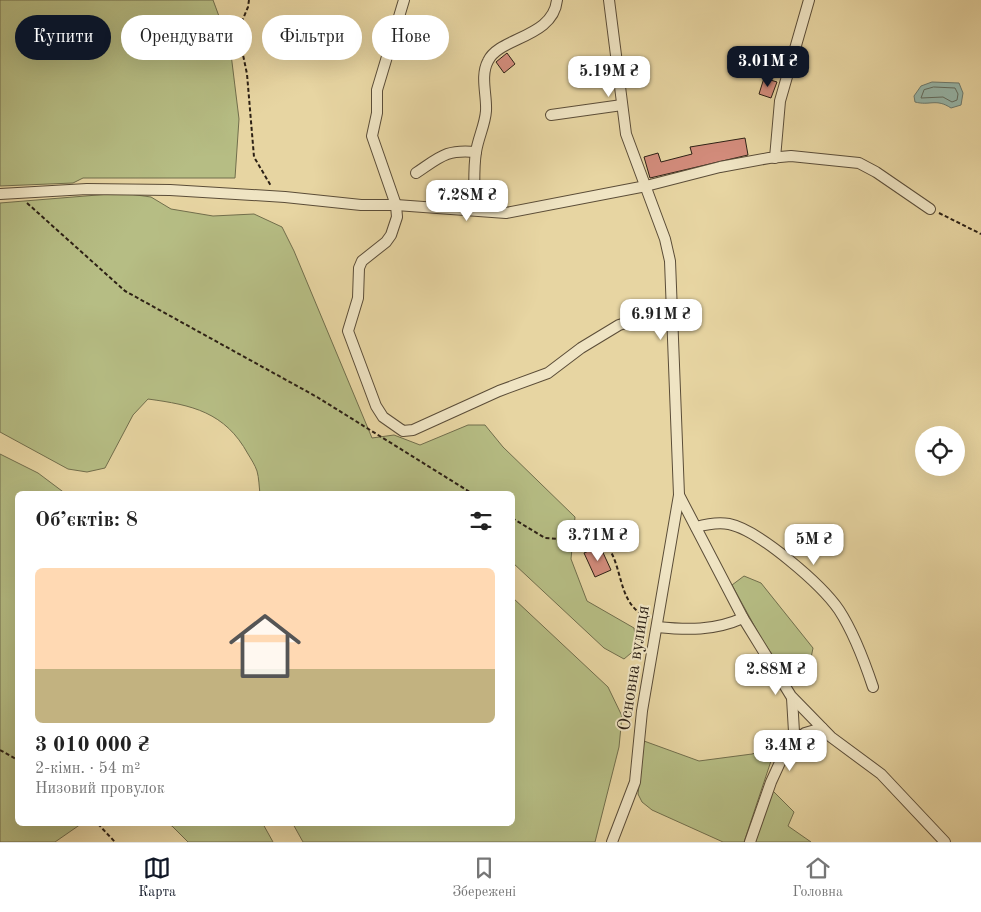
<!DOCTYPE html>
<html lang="uk">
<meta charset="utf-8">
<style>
body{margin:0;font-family:"Old Standard TT",serif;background:#f2f2f2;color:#222;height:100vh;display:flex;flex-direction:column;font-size:19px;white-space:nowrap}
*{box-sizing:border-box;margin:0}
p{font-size:16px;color:#767676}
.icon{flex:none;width:28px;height:28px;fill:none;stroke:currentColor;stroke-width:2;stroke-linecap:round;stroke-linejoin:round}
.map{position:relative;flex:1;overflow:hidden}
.side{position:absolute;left:15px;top:491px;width:500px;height:335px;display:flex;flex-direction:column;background:#fff;border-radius:8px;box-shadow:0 5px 20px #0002}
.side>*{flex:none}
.banner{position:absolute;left:15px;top:15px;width:500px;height:45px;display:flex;gap:10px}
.tools{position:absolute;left:915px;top:426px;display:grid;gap:10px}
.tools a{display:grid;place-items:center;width:50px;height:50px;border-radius:50%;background:#fff;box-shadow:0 5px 20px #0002;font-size:25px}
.price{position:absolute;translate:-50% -42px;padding:0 11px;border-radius:10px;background:#fff;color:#222;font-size:16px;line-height:32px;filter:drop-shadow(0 1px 2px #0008)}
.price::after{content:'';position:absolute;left:50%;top:30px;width:15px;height:11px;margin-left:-8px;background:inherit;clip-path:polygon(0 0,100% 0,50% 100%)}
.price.active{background:#111827;color:#fff}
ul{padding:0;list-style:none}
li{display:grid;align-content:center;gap:10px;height:265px;padding:0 20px}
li+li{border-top:1px solid #e0e0e0}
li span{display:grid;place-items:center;height:155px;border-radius:8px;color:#555}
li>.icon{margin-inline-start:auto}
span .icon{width:90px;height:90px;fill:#fffc;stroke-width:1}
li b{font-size:21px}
h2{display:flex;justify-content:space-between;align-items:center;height:60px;padding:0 20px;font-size:21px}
.tag{padding:0 18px;border-radius:22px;background:#fff;box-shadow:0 5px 20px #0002;font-size:18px;line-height:45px}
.tag.active{background:#111827;color:#fff}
.tab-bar{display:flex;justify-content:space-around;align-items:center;height:70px;border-top:1px solid #e0e0e0;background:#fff;font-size:14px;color:#767676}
.tab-bar a{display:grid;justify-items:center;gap:2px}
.tab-bar .active{color:#111827}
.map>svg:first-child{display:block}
</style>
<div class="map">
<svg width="981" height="842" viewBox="0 0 981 842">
<rect width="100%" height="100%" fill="#e7d5a2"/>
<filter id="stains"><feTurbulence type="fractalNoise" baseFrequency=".004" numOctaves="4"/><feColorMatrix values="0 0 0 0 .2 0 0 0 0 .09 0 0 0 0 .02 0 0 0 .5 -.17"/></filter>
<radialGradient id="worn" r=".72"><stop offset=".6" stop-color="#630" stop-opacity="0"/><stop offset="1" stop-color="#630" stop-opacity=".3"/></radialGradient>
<g fill="#b6bd84" stroke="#716e4c">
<polygon points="0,0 213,0 230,46 239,119 235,178 83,178 73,183 0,186"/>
<path d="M122,193L151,197L171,209L213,216L254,214L282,227L294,251L372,438L394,435L420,445L468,425H485L503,447L575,517L571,559L587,601L634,628L637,648L624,659L604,648L513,563L512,494H260C259,486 259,478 257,471C255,465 251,459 248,454C225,412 192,405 148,399L133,415L105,468L87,472L68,469L0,432V203Z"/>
<polygon points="0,454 38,473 66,494 18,494 18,824 81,824 55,842 0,842"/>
<polygon points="744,576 761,583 813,648 810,663 793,685 761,638 732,585"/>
<polygon points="513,598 608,687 622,716 619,747 595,842 303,842 293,824 512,824"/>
<polygon points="644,741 699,761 752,754 776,746 744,842 723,842 652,810 642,802 638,794"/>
<polygon points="772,790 794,812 788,826 811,842 753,842"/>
<polygon points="167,824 263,824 273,842 188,842 172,826"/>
</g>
<path fill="#97b8ac" stroke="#6c7b70" d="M932,82L959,83L963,93L961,105L951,108C936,98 930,106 915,102L914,96L921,86Z"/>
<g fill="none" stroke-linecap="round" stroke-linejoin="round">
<polygon stroke="#626c60" stroke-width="1" points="934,87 955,88 958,94 957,100 952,102 943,97 921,98 924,90"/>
</g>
<g fill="#d38c7c" stroke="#2c2015">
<polygon points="507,53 515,64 504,73 496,62"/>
<polygon points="764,78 777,82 771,98 759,94"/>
<polygon points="745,138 748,155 650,178 644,157 658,153 661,162 692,154 690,147"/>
<polygon points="600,546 611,570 595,577 584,553"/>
</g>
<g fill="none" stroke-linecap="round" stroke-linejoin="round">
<g stroke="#5b4d38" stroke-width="12">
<g id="minor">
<polyline points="404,0 377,90 377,113 372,136 396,205 397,217 391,235 386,242 362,261 359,268 358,298 348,331 376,406 383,417 403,431 413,430 499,391 548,373 581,348 619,325 639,319 673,318"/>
<polyline points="609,0 626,134 665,239 670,261 679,495 642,711 635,782 612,842"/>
<polyline points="551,115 622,105"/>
<polyline points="775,158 780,101 809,0"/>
<path d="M416,173C440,157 446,149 476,152"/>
<polyline points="0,194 87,189 170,190 285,197 361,205 396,205 506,213 646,186 720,167 769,158 791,156 859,163 876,172 930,209"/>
<path d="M474,209C475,191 473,170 476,152C478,138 485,125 486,111C487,95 480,76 488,61C499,37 553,38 557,0"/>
<polyline points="679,495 743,618 791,696 831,737 881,774 945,842"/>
<path d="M696,527C707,524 718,522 729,524C759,530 822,585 839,610C854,633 864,660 873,687"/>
<path d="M657,627C687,630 714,631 743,618"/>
<polyline points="791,743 805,733 822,728"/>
<polyline points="750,842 771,782 794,732 792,698"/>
</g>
</g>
<g stroke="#2c2015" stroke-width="2" stroke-dasharray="4 2.5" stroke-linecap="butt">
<polyline points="249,0 248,7 238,31 247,74 254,157 271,186"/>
<polyline points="27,203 125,291 317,397 473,494"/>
<polyline points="939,213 981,234"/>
<path d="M512,518L545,538L601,542C604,545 609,549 612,554C623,577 621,607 648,617"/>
<polyline points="0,750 18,760"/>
<polyline points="98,824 115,842"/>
</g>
<use href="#minor" stroke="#efe4c3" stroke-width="10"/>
</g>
<g text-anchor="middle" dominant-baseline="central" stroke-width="4" stroke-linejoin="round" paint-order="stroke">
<g font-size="18" fill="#2c2015" stroke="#efe4c3">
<text transform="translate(634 668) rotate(-81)">Основна вулиця</text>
</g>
</g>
<rect width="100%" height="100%" filter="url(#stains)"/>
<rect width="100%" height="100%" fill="url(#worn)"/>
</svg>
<div class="tools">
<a><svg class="icon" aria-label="locate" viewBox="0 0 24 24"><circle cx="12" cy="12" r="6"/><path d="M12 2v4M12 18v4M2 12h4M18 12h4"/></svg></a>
</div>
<b class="price active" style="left:768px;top:88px">3.01M ₴</b>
<b class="price" style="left:609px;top:98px">5.19M ₴</b>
<b class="price" style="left:467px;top:222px">7.28M ₴</b>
<b class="price" style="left:661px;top:341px">6.91M ₴</b>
<b class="price" style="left:598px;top:562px">3.71M ₴</b>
<b class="price" style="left:814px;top:566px">5M ₴</b>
<b class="price" style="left:776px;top:696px">2.88M ₴</b>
<b class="price" style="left:790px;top:772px">3.4M ₴</b>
<div class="banner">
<a class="tag active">Купити</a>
<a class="tag">Орендувати</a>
<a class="tag">Фільтри</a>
<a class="tag">Нове</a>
</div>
<section class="side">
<h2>Об’єктів: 8<svg class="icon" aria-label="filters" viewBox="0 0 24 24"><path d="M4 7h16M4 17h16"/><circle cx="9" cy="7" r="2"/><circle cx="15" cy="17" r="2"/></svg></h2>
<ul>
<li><span style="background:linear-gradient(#ffd9b3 65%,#c2b280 0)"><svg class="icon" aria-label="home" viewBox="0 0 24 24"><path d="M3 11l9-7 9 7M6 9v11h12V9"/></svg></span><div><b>3 010 000 ₴</b><p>2-кімн. · 54 m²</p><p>Низовий провулок</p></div></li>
</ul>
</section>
</div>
<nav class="tab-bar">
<a class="active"><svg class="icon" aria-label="map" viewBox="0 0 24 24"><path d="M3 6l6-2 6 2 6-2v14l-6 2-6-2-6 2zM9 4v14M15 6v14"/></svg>Карта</a>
<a><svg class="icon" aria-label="saved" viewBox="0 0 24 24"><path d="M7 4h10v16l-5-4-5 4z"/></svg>Збережені</a>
<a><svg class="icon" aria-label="home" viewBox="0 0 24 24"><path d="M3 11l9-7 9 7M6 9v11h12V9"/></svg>Головна</a>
</nav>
